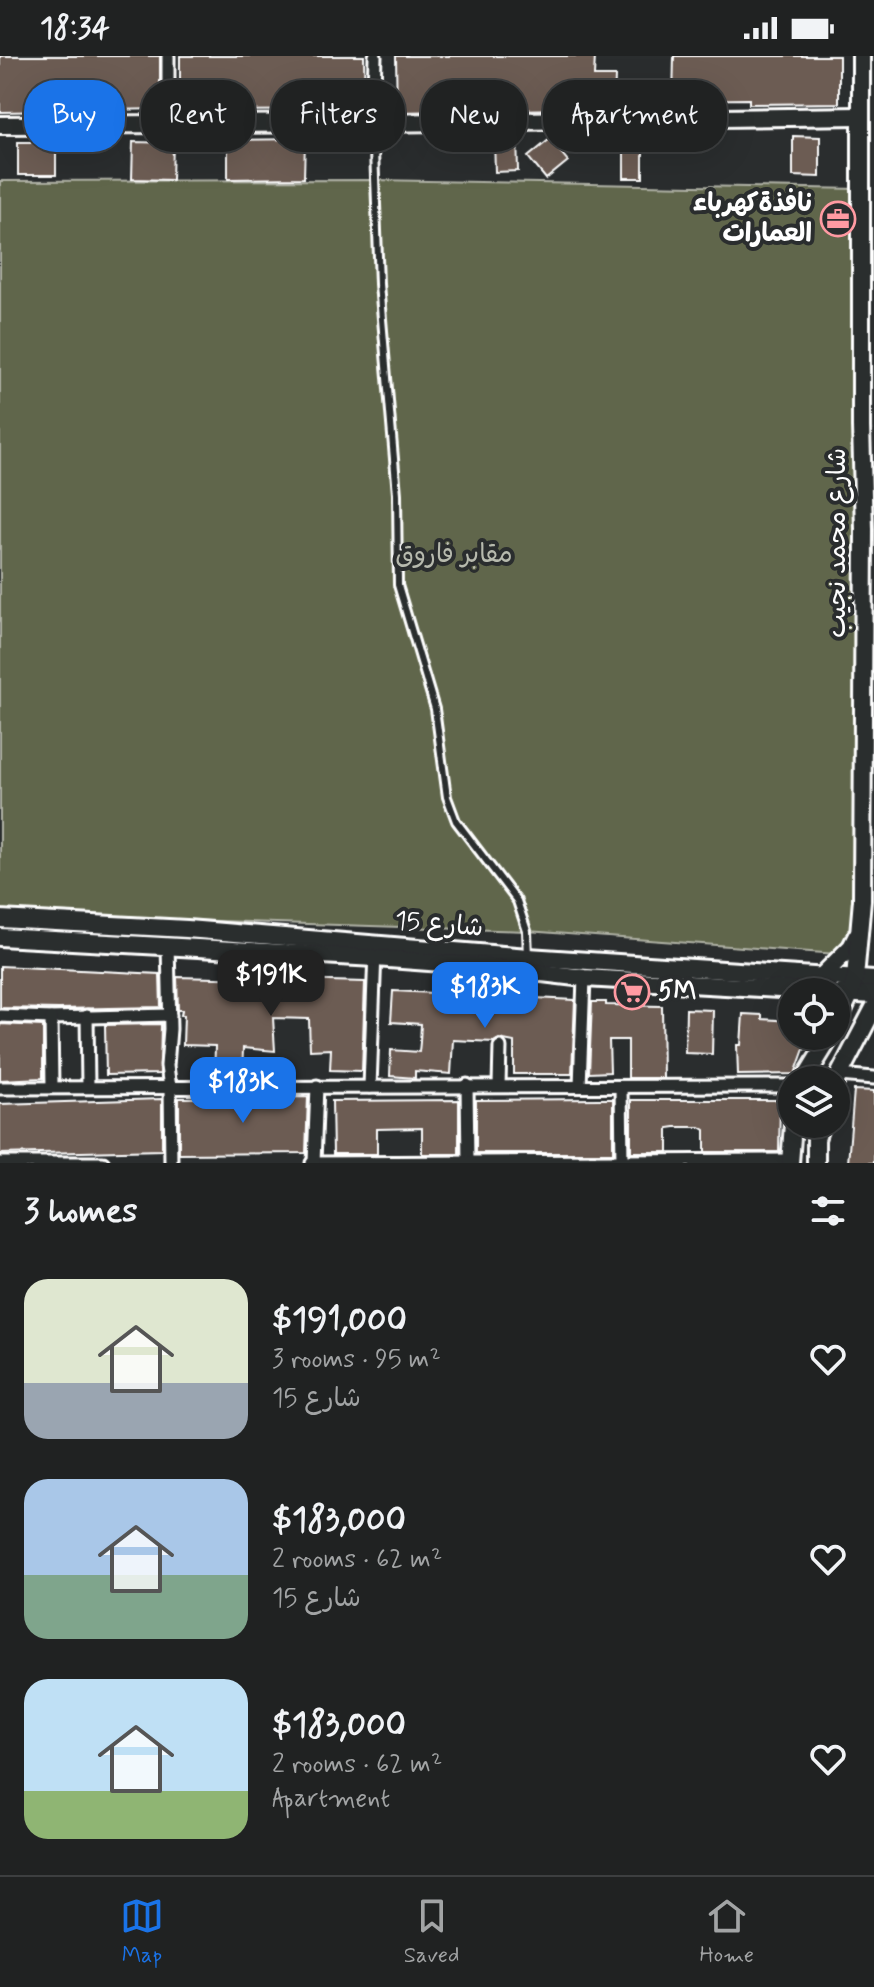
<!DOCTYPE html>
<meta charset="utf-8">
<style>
body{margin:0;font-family:Mynerve,"Playpen Sans Arabic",sans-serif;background:#2d2f2f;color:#f1f3f6;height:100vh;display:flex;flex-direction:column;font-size:30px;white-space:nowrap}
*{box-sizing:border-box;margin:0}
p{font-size:26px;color:#a2a4a5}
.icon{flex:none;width:44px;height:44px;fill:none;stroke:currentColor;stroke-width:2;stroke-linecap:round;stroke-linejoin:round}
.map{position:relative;height:1107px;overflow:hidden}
.panel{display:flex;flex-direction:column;background:#202222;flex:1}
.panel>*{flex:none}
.top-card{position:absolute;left:24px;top:24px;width:826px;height:72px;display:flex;gap:16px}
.controls{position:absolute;left:778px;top:922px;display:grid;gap:16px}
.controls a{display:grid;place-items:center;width:72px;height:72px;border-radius:50%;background:#202222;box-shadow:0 8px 32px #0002,0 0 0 2px #3d3f40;font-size:40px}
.price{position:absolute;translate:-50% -68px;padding:0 18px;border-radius:16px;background:#1a73e8;color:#fff;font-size:26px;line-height:52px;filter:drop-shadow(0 2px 4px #0008)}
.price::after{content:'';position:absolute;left:50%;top:48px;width:24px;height:18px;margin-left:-12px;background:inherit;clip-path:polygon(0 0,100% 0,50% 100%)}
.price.active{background:#222;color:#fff}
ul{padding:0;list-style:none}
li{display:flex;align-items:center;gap:24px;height:200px;padding:0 24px}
li span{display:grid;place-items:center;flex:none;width:224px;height:160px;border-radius:24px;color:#555}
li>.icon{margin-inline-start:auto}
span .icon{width:96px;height:96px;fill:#fffc;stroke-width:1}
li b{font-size:34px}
h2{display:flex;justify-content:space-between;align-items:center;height:96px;padding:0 24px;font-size:34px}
.pill{padding:0 28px;border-radius:32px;background:#202222;box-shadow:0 8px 32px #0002,0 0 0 2px #3d3f40;font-size:28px;line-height:72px}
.pill.active{background:#1a73e8;color:#fff}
.status{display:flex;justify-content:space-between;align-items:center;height:56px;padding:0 40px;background:#202222;direction:ltr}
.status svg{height:22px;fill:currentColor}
.tab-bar{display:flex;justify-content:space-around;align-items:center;height:112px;border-top:2px solid #3d3f40;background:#202222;font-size:22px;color:#a2a4a5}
.tab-bar a{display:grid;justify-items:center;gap:4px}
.tab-bar .active{color:#1a73e8}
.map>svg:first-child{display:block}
</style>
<div class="status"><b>18:34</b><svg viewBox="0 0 49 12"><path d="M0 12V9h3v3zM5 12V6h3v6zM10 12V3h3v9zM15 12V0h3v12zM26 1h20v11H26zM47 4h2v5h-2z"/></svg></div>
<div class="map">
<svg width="874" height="1107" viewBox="0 0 874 1107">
<rect width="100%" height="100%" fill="#2a2d2e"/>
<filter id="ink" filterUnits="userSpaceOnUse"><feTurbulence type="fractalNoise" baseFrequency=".0125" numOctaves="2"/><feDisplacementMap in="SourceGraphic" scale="16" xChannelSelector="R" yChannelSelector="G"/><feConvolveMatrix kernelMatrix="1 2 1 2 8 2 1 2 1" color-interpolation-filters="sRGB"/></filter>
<g filter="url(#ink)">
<polygon fill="#60664c" stroke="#b0b2a6" stroke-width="2" points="376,124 860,133 857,862 837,898 527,875 0,858 0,125"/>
<g fill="#6c5b53" stroke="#fff" stroke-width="2">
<polygon points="0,0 160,0 160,53 0,56"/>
<polygon points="180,0 364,0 365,54 180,55"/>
<polygon points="396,0 595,0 594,20 615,20 614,47 564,47 564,53 397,56"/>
<polygon points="674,0 839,0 839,47 749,48 749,43 673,44"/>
<polygon points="517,80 518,115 495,116 494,81"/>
<polygon points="793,80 820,81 820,121 793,120"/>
<polygon points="305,83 304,122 228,123 228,84"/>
<polygon points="550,83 568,105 546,123 528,101"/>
<rect x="18" y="86" width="38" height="33"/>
<polygon points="133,86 173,87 172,124 132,123"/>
<rect x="624" y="91" width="19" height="31"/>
<polygon points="0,910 160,918 161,951 59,953 0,952"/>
<polygon points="177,921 365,926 362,1015 330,1014 331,993 310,994 309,963 273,962 275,995 243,992 242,1023 214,1023 215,990 183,989 184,959 181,959 182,954 178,954"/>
<polygon points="393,935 575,944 572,1018 514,1018 514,986 499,983 494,986 453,984 451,1018 415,1015 415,1022 390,1020 391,994 419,996 420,986 421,968 391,966"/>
<polygon points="592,946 606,946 606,949 662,950 663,1022 628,1022 628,984 609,984 610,1016 589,1017"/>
<polygon points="686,953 713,954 712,998 685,997"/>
<polygon points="743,958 762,959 762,963 792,965 792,980 814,980 808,993 804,993 795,1018 738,1019 737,989 741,989"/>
<polygon points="0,968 43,970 43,1022 0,1024"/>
<polygon points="161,968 160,1018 106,1019 105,969"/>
<polygon points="854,1034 874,1035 874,1107 848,1107"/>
<polygon points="308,1041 306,1097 179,1098 179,1042"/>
<polygon points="162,1043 162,1094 0,1098 0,1048"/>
<polygon points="600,1043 613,1043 613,1097 476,1097 476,1044"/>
<polygon points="459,1044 459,1098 422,1098 422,1072 377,1073 377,1098 333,1098 332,1045"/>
<polygon points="631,1044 780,1044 779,1096 705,1096 705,1074 700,1071 675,1071 668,1072 668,1096 631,1096"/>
</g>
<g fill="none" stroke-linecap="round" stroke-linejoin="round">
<g stroke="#fff" stroke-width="12">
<polyline id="lane" points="373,68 379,228 397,438 398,529 435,653 447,741 456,765 517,845 527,875 528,901"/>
</g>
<g stroke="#fff" stroke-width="17">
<g id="street">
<polyline points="168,0 168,66"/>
<polyline points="373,67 375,0"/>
<polyline points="168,889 170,973 167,1010 170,1032 171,1107"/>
<polyline points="0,960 51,962 170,959"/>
<polyline points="87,960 88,1030"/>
<polyline points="51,962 52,1030"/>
<polyline points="839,1019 874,1022"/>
<polyline points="467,1029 468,1107"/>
<polyline points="499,1029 500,991"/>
<polyline points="580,1030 584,922"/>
<polyline points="370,1031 375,896"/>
<polyline points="621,1031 622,1107"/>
<polyline points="0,1032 792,1030"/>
<polyline points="0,1107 103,1107"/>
<polyline points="312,1107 790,1104"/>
<polyline points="314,1107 317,1030"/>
</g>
</g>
<g stroke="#fff" stroke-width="22">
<g id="secondary">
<polyline points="0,69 373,67 860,60"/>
<polyline points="0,863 187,873 528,901 874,924"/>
<polyline points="0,881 375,902 483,910 584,922 831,936"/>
<polyline points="823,919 851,891 857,879"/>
<polyline points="842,937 874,939"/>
<polyline points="836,969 851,937 855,922 862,844 864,473 861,371 861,0"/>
<polyline points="804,1024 831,980"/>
<polyline points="836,1025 874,952"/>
<polyline points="790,1107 793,1068"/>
<polyline points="816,1107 816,1083 821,1068"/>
</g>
</g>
<use href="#lane" stroke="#2a2d2e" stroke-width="6"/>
<use href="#street" stroke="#2a2d2e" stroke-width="11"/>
<use href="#secondary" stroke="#2a2d2e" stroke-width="16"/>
</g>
</g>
<defs>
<g id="office-ring" transform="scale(1.8)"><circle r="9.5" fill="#2a2d2e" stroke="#ff9aa2" stroke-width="1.5"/><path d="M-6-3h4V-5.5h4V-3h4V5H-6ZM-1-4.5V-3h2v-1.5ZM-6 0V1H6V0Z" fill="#ff9aa2"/></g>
<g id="supermarket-ring" transform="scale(1.8)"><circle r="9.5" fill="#2a2d2e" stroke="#ff9aa2" stroke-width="1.5"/><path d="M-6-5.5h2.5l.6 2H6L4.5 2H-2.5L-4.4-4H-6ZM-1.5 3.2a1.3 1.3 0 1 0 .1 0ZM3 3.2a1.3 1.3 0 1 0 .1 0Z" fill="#ff9aa2"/></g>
</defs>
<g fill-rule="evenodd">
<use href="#office-ring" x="838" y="163"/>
<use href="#supermarket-ring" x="632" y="936"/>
</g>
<g text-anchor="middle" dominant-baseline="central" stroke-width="8" stroke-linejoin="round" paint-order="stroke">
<g font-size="26" font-weight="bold" fill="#fff" stroke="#2a2d2e" text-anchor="end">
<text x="812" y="148">نافذةكهرباء<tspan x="812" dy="30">العمارات</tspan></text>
<text x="658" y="936" text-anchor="start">5M</text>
</g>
<g font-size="26" fill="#fff" stroke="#2a2d2e">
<text transform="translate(838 487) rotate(-90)">شارع محمد نجيب</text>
<text transform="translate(439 869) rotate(5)">شارع 15</text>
</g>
<g font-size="26" fill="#b7baae" stroke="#2a2d2e">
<text x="454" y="499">مقابر فاروق</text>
</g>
</g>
</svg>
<div class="controls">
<a><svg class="icon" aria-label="locate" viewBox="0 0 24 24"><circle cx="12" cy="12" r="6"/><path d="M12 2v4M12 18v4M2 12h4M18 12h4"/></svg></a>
<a><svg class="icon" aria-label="layers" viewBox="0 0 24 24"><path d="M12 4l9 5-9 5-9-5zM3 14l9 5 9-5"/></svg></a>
</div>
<b class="price active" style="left:271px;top:962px">$191K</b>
<b class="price" style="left:485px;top:974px">$183K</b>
<b class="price" style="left:243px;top:1069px">$183K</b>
<div class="top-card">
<a class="pill active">Buy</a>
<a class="pill">Rent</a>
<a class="pill">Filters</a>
<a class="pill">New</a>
<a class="pill">Apartment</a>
</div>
</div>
<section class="panel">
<h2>3 homes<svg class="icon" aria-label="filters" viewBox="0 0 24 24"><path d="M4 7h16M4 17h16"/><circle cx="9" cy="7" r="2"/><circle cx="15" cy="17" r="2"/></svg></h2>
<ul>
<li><span style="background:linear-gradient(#dfe7d0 65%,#9aa5b1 0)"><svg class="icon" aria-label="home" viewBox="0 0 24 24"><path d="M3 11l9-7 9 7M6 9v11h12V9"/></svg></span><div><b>$191,000</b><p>3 rooms · 95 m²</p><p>شارع 15</p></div><svg class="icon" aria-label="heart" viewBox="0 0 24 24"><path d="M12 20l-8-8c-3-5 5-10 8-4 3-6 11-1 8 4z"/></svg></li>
<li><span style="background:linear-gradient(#a9c7e8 60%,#7fa58c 0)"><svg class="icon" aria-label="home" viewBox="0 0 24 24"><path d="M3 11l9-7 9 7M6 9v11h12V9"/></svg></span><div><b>$183,000</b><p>2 rooms · 62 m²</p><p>شارع 15</p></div><svg class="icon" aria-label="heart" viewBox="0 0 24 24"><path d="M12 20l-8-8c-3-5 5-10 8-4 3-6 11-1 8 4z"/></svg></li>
<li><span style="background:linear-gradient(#bfe0f5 70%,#8fb573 0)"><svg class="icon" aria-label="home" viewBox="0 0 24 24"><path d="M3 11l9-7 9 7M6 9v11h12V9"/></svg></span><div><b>$183,000</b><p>2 rooms · 62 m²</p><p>Apartment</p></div><svg class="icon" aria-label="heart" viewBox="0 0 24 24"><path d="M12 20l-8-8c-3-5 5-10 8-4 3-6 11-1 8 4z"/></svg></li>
</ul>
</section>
<nav class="tab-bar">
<a class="active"><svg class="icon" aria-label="map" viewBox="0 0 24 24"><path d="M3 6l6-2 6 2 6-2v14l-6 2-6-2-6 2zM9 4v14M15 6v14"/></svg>Map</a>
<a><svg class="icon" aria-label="saved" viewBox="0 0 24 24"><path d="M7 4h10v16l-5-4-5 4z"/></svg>Saved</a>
<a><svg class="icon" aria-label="home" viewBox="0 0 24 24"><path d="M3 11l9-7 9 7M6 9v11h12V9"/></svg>Home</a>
</nav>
